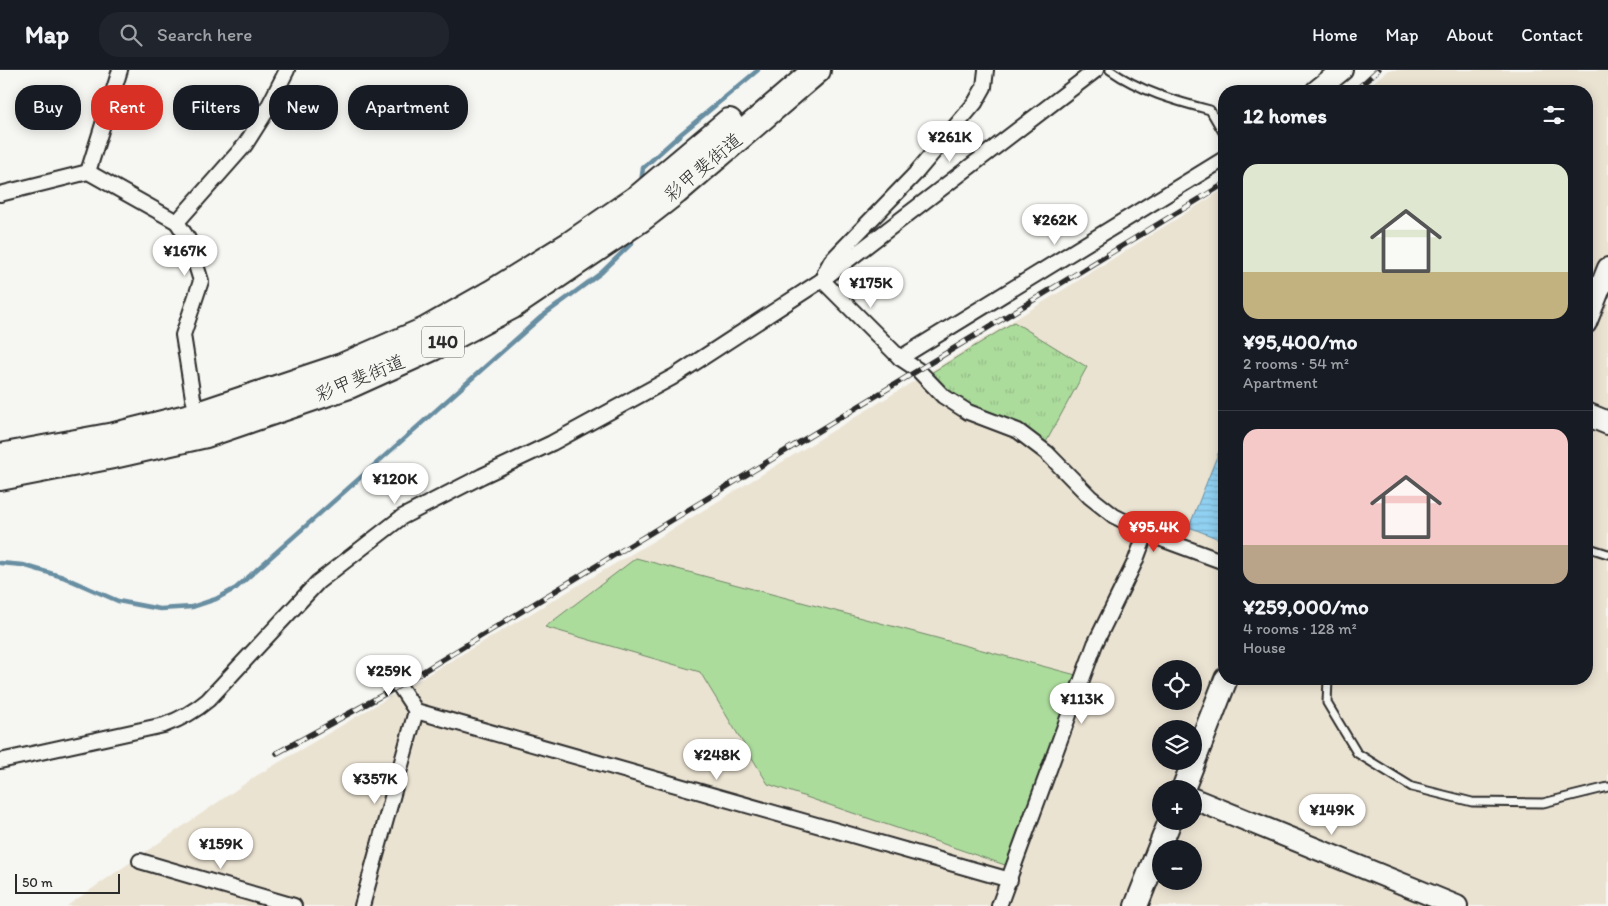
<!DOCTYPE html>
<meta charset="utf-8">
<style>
body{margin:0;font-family:Itim,"Klee One",sans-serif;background:#20242c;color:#f1f3f6;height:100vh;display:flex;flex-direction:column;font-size:19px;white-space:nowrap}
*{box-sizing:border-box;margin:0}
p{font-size:16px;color:#9ea1a6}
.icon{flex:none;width:28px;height:28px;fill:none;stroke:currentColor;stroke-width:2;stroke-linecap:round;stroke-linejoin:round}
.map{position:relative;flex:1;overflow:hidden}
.side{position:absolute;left:1218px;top:15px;width:375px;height:600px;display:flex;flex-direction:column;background:#171b24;border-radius:20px;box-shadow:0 2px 12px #0003}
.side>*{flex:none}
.top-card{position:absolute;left:15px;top:15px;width:475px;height:45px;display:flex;gap:10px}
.tools{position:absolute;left:1152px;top:590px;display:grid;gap:10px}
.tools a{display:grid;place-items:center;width:50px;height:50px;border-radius:50%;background:#171b24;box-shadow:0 2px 12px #0003;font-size:25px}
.scale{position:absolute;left:15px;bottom:12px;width:105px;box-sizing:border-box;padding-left:5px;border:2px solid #2b2b2b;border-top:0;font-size:14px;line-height:18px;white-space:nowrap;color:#2b2b2b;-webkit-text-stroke:4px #f6f6f2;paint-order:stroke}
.price{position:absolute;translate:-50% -42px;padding:0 11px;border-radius:18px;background:#fff;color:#222;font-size:16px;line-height:32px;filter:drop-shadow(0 1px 2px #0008)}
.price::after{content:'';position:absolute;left:50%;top:30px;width:15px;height:11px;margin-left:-8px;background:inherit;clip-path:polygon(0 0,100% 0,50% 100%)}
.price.active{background:#d93025;color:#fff}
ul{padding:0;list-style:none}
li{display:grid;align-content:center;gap:10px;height:265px;padding:0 25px}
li+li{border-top:1px solid #363941}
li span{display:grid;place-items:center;height:155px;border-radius:15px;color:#555}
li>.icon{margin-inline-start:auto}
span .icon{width:90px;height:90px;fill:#fffc;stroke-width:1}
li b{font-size:21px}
h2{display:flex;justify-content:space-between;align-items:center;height:60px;padding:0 25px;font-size:21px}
.tag{padding:0 18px;border-radius:20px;background:#171b24;box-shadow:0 2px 12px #0003;font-size:18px;line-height:45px}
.tag.active{background:#d93025;color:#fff}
header{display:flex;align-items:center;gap:30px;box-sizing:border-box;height:70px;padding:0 25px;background:#171b24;border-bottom:1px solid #363941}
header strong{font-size:24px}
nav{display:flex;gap:28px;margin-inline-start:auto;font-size:18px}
.search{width:350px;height:45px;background:#20242c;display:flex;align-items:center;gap:12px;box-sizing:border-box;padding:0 18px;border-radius:20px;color:#9ea1a6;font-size:19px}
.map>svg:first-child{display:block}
</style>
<header>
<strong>Map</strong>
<div class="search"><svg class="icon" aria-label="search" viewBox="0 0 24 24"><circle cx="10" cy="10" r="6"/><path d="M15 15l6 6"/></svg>Search here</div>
<nav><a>Home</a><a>Map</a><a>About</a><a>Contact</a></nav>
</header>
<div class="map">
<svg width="1608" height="836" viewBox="0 0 1608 836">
<defs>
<pattern id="park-tufts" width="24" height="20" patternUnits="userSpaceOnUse" patternTransform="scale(1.25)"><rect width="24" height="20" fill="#acdc9c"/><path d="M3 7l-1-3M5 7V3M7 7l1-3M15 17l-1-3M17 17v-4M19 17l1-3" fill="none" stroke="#94bd87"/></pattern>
<pattern id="water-rules" width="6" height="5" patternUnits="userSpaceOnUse" patternTransform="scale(1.25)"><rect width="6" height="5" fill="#90d0f1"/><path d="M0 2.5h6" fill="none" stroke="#7cb3cf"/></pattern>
</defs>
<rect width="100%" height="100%" fill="#f6f6f2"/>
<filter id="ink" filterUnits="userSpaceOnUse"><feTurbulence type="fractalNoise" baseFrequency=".02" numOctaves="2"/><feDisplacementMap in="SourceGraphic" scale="10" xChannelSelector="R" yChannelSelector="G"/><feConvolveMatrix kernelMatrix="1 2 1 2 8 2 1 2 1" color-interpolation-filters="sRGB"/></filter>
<g filter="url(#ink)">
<path fill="#ebe3d2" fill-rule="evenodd" d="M1388,0H1608V836H67L256,706L645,476L1071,215L1224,119V609H1586V21H1363ZM1161,599H1194V631H1161ZM1161,659H1194V691H1161ZM1161,719H1194V751H1161ZM1161,779H1194V811H1161Z"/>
<polygon fill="#acdc9c" stroke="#6c8464" points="636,488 1076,605 1008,796 768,714 700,602 545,557"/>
<polygon fill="url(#park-tufts)" stroke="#6c8464" points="1014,252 1087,297 1045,374 970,340 945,325 931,303"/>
<polygon fill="url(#water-rules)" stroke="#688ea2" points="1223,371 1224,372 1224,471 1189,457"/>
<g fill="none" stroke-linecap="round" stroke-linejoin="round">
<g stroke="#688ea2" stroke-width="4.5">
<polyline points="641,112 643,98 682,63 758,0"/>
<polyline points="0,493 23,495 63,507 118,531 160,539 192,537 216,529 236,518 541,247 601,203 632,173 632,170"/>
</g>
<g stroke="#2b2b2b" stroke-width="11">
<g id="lane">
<path d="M1110,0C1140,21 1175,31 1210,40L1224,64"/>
<polyline points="1586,477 1608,484"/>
<polyline points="1328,609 1327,633 1357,683 1412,717 1472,732 1543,733 1608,717"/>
</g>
</g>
<g stroke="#2b2b2b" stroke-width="18">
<g id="street">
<polyline points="88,102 120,0"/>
<polyline points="0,124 88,102 177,152 188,169 201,211 183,265 193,328 198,345"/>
<polyline points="177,152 245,75 264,45 287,0"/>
<polyline points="825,202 831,191 915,104 975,33 984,17 986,0"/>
<polyline points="822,210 900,288 918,300 943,326 968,342 1018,361 1047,383 1090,427 1114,446 1156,467 1224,492"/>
<polyline points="900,288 1224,89"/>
<polyline points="387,597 416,641 1010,810"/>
<path d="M0,691L164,655C181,649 194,642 208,630L318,512L402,447L482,406L552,373L673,307L822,210L1096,0"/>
<polyline points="140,791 294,836"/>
<polyline points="362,836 416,641"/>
<polyline points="999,836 1095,574 1135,492 1146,463"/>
</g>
</g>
<g stroke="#2b2b2b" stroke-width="24">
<g id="secondary">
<polyline points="1316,21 1342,0"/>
<polyline points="1586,253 1608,198"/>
<polyline points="1194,729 1457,836"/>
</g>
</g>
<g stroke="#2b2b2b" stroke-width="26">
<g id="primary">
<polyline points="1586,344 1608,353"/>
<polyline points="1183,719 1226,609"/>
<polyline points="1136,836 1170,751"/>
</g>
</g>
<g stroke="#2b2b2b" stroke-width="30">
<g id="highway">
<polyline points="0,387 114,366 198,345 342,297 425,261 494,222 570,175 641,126 729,52"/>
<polyline points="0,407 113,385 206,364 349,315 433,277 511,236 640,149 676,121 817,0"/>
</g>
</g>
<use href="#lane" stroke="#f6f6f2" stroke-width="7"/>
<use href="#street" stroke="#f6f6f2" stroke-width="14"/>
<use href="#secondary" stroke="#f6f6f2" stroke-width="20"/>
<use href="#primary" stroke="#f6f6f2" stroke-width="22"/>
<use href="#highway" stroke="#f6f6f2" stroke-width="26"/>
<g stroke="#2b2b2b" stroke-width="5.5">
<g id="rail">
<polyline points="1355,21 1378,0"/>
<polyline points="277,683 399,616 1224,114"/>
</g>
</g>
<use href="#rail" stroke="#f6f6f2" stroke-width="4" stroke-dasharray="11" stroke-linecap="butt"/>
</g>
</g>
<g text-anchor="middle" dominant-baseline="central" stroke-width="4" stroke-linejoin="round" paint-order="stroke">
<rect fill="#f6f6f2" stroke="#686867" stroke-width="1" x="422" y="256.5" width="42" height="31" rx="4"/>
<g font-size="18" font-weight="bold" fill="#2b2b2b">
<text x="443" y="272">140</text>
</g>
<g font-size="19" fill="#2b2b2b" stroke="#f6f6f2">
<text transform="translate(703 97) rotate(-40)">彩甲斐街道</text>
<text transform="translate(360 308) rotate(-22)">彩甲斐街道</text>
</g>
</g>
</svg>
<div class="tools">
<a><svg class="icon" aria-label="locate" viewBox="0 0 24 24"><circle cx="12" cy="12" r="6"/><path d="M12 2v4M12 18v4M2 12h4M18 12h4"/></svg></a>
<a><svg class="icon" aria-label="layers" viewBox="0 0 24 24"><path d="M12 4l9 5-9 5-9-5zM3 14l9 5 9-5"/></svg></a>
<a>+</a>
<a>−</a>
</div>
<div class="scale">50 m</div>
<b class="price" style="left:950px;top:93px">¥261K</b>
<b class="price" style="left:1055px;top:176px">¥262K</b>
<b class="price" style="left:185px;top:207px">¥167K</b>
<b class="price" style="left:871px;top:239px">¥175K</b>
<b class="price" style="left:395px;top:435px">¥120K</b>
<b class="price active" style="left:1154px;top:483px">¥95.4K</b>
<b class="price" style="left:389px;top:627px">¥259K</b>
<b class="price" style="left:1082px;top:655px">¥113K</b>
<b class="price" style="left:717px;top:711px">¥248K</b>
<b class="price" style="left:375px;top:735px">¥357K</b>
<b class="price" style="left:1332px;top:766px">¥149K</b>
<b class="price" style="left:221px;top:800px">¥159K</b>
<div class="top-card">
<a class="tag">Buy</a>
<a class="tag active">Rent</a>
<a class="tag">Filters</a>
<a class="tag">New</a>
<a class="tag">Apartment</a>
</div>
<section class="side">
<h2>12 homes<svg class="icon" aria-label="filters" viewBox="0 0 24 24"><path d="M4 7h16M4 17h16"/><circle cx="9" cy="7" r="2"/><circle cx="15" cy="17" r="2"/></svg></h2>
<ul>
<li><span style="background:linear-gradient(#dfe7d0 70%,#c2b280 0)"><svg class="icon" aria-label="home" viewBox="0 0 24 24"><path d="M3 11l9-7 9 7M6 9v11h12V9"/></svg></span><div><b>¥95,400/mo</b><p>2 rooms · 54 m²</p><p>Apartment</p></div></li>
<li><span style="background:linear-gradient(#f6c9c9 75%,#b9a48a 0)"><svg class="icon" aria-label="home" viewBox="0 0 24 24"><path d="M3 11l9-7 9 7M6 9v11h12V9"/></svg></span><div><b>¥259,000/mo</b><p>4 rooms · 128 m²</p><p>House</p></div></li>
</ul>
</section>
</div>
